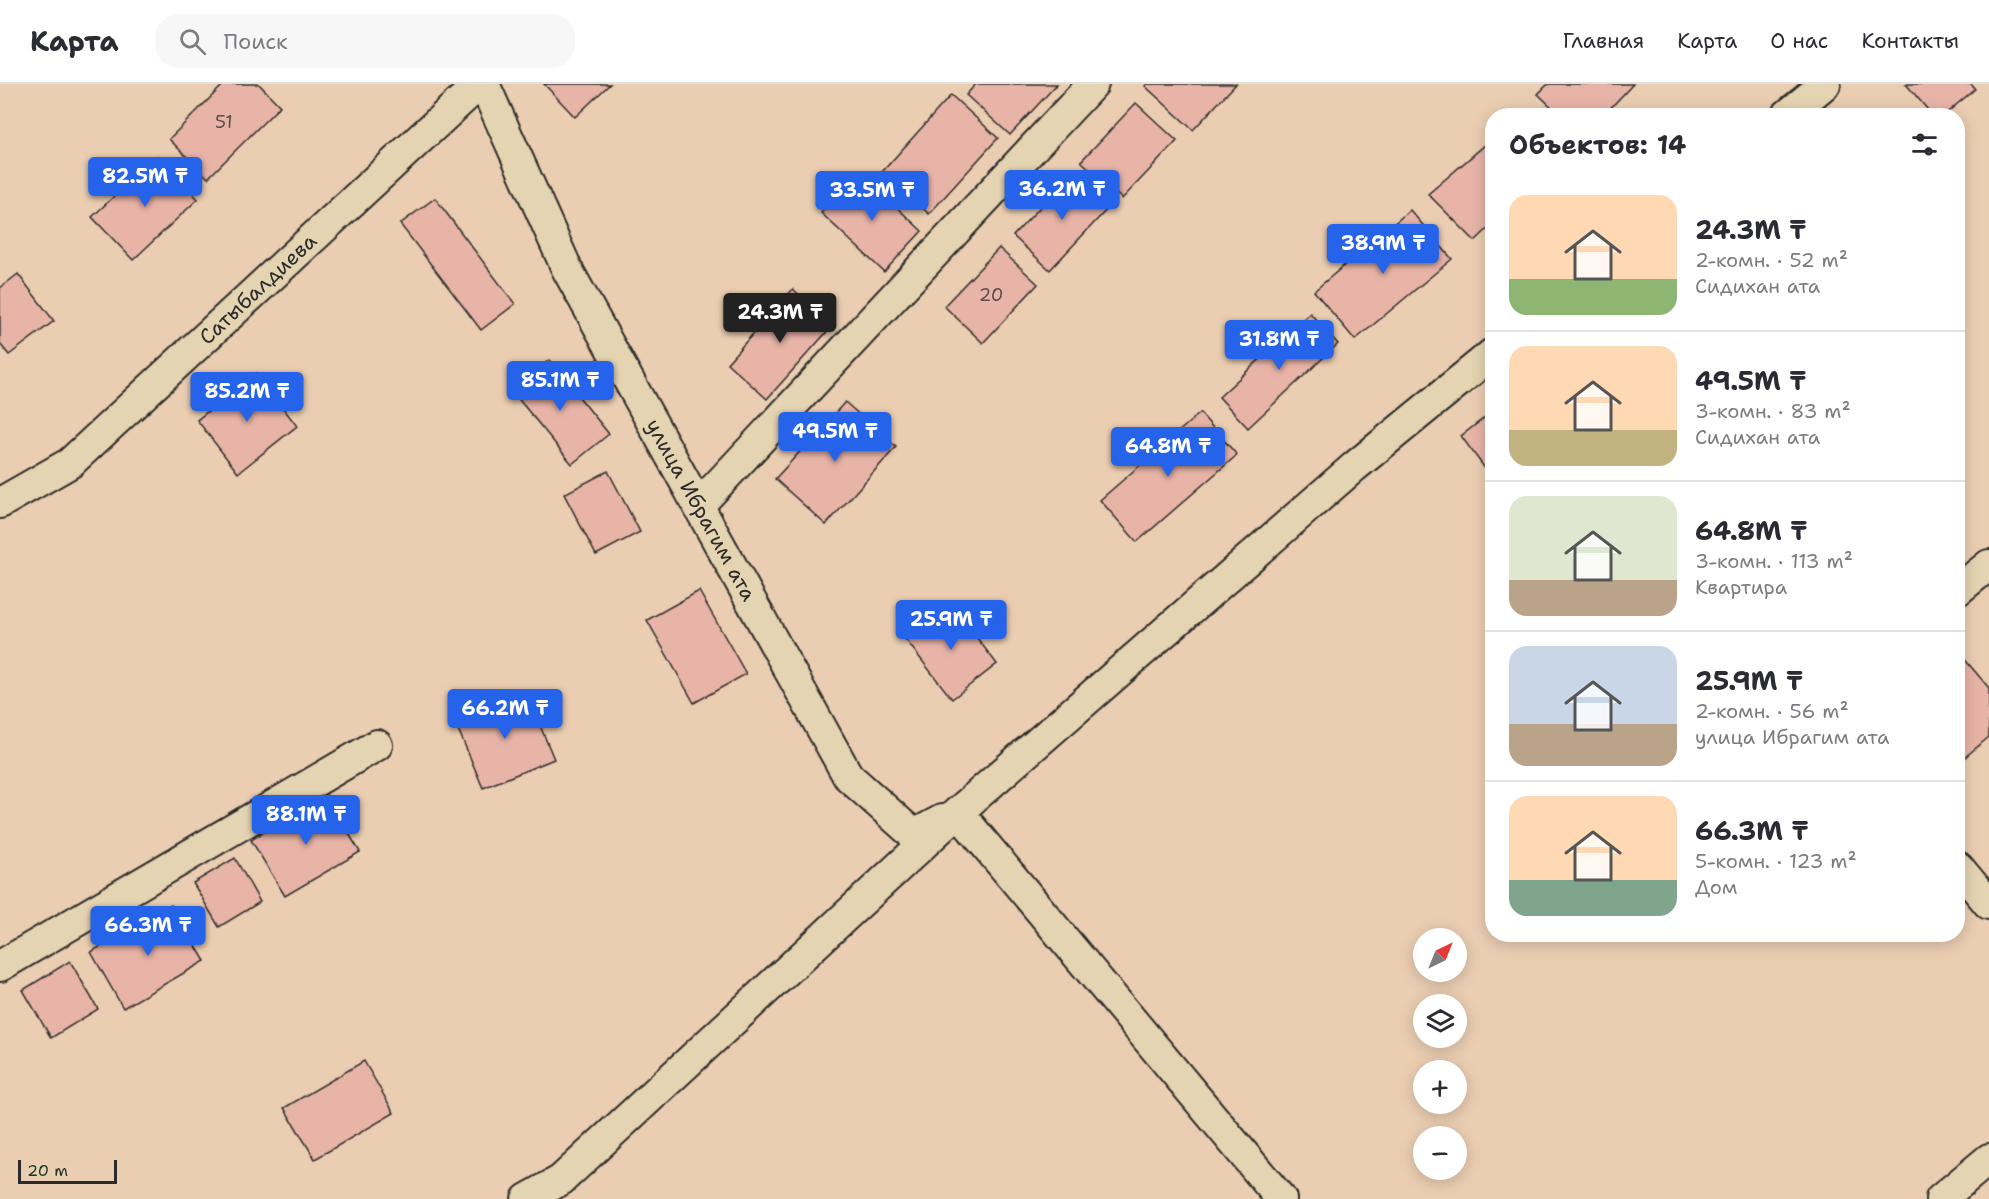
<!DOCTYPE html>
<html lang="ru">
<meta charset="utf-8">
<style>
body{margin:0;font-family:"Shantell Sans",sans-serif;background:#f7f7f7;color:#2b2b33;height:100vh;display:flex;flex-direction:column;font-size:22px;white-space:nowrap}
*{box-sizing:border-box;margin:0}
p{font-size:20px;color:#7c7c81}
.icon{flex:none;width:33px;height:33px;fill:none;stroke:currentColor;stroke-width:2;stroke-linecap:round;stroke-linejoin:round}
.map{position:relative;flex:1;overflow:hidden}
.side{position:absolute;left:1485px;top:24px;width:480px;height:834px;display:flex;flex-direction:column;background:#fff;border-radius:24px;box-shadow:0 3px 15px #0003}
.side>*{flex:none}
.needle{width:39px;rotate:43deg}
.buttons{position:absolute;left:1413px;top:844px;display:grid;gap:12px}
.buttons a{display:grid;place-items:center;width:54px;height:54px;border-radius:50%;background:#fff;box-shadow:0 3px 15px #0003;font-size:30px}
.scale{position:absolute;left:18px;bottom:15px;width:99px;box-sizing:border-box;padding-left:6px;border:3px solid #2b2b2b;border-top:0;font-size:16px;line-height:21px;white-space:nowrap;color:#2b2b2b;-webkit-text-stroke:4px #e5d4b1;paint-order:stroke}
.price{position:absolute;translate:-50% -51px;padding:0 14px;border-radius:6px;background:#2563eb;color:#fff;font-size:20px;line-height:39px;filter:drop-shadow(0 2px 3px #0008)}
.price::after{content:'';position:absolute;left:50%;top:36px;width:18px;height:14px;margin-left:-9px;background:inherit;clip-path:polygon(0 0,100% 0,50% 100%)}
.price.on{background:#222;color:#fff}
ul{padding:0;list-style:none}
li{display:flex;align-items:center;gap:18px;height:150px;padding:0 24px}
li+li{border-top:2px solid #e1e1e2}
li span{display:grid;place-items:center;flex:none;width:168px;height:120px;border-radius:18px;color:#555}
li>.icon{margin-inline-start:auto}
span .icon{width:72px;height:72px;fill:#fffc;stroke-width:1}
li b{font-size:26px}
h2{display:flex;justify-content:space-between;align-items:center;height:72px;padding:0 24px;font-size:26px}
header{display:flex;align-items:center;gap:36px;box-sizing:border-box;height:84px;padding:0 30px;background:#fff;border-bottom:2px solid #e1e1e2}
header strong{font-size:28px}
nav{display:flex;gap:33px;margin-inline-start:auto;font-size:21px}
.search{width:420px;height:54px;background:#f7f7f7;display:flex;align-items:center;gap:15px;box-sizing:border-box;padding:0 21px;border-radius:24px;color:#7c7c81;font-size:22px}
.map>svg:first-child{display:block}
</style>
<header>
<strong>Карта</strong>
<div class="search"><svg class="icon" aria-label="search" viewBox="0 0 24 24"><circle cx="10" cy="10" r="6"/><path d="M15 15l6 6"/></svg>Поиск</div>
<nav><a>Главная</a><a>Карта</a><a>О нас</a><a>Контакты</a></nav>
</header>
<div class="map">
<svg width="1989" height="1115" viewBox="0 0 1989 1115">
<rect width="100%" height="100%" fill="#ebceb2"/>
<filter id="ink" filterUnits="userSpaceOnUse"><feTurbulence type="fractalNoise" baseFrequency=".0167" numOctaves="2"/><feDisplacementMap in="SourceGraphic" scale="12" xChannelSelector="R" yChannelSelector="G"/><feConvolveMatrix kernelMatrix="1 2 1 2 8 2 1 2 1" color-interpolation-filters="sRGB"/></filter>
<g filter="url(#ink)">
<g fill="#e9b4a8" stroke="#2b2b2b" stroke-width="1.5">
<polygon points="224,0 259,0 280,22 208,94 169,55"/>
<polygon points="544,0 610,0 575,33"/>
<polygon points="976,0 1057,0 1010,51 966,11"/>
<polygon points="1147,0 1236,0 1193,46 1145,2"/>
<polygon points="1548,0 1633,0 1603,32 1561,32 1538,10"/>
<polygon points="1906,0 1971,0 1975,5 1943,32 1933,32"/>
<polygon points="951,11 998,54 929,130 882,88"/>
<polygon points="1136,19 1177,57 1122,115 1081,77"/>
<polygon points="1492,55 1492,141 1475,157 1428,110"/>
<polygon points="157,72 198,115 133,176 92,133"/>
<polygon points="859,88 922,147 884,188 821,129"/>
<polygon points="1073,88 1110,122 1050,186 1013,152"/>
<polygon points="435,114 515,220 481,246 400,140"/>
<polygon points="1410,126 1452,175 1355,256 1314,207"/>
<polygon points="999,164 1038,200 983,259 944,222"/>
<polygon points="18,190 54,237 9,271 0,260 0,204"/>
<polygon points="793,205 833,241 767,315 727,279"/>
<polygon points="1310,229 1338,260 1248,344 1219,313"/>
<polygon points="549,276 609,350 572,380 511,306"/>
<polygon points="256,289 297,342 238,389 197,336"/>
<polygon points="845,318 896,363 826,441 775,395"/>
<polygon points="1492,328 1492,394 1461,352"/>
<polygon points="1200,329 1237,371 1137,458 1100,416"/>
<polygon points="608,387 640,448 596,471 564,410"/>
<polygon points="699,507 746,590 694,619 647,536"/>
<polygon points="951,520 997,580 952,615 905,555"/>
<polygon points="1961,571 1989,604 1989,653 1958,679 1958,574"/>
<polygon points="526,608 554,675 483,704 455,638"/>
<polygon points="326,711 360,768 285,812 251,756"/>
<polygon points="235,774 260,818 219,843 193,799"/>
<polygon points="171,821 205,877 123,924 91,868"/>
<polygon points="70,877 98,925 51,954 23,906"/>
<polygon points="364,977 394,1029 315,1075 284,1024"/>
</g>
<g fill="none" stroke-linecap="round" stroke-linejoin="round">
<g stroke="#2b2b2b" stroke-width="34">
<g id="street">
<polyline points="484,0 567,185 848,692 914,751 942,736"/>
<polyline points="1786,32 1825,0"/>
<polyline points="0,419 70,379 479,0"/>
<polyline points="698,422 1093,0"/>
<polyline points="1958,506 1989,481"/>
<polyline points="958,728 1281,1115"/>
<polyline points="1958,783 1989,820"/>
<polyline points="0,882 377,661"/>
<polyline points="527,1115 561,1096 958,728 1354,383 1492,270"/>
<polyline points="1941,1115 1989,1075"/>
</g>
</g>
<use href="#street" stroke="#e5d4b1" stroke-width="30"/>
</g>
</g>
<g text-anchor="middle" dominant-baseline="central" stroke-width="4.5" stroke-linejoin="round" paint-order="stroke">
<g font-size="18" fill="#5a4d4a">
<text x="224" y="38">51</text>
<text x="991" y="211">20</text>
</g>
<g font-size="21" fill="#2b2b2b" stroke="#e5d4b1">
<text transform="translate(258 205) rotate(-43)">Сатыбалдиева</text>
<text transform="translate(701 426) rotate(61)">улица Ибрагим ата</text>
</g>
</g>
</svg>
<div class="buttons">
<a><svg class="needle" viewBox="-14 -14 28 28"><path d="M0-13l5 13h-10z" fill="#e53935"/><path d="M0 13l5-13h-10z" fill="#7c7c81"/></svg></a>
<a><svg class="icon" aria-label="layers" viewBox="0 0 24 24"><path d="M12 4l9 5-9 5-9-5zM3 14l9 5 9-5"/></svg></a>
<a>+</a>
<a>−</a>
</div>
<div class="scale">20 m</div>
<b class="price" style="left:145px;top:124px">82.5M ₸</b>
<b class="price" style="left:1062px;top:137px">36.2M ₸</b>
<b class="price" style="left:872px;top:138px">33.5M ₸</b>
<b class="price" style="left:1383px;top:191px">38.9M ₸</b>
<b class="price on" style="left:780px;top:260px">24.3M ₸</b>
<b class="price" style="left:1279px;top:287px">31.8M ₸</b>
<b class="price" style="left:560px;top:328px">85.1M ₸</b>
<b class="price" style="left:247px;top:339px">85.2M ₸</b>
<b class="price" style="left:835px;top:379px">49.5M ₸</b>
<b class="price" style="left:1168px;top:394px">64.8M ₸</b>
<b class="price" style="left:951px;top:567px">25.9M ₸</b>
<b class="price" style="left:505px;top:656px">66.2M ₸</b>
<b class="price" style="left:306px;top:762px">88.1M ₸</b>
<b class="price" style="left:148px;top:873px">66.3M ₸</b>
<section class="side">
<h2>Объектов: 14<svg class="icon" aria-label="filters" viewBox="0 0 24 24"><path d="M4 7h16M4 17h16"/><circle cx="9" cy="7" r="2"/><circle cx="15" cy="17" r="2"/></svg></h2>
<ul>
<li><span style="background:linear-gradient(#ffd9b3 70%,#8fb573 0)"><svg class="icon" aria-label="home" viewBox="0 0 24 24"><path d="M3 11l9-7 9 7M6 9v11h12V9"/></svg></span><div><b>24.3M ₸</b><p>2-комн. · 52 m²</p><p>Сидихан ата</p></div></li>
<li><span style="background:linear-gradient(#ffd9b3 70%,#c2b280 0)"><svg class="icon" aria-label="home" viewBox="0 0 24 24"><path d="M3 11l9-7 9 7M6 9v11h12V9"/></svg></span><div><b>49.5M ₸</b><p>3-комн. · 83 m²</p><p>Сидихан ата</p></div></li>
<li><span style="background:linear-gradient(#dfe7d0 70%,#b9a48a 0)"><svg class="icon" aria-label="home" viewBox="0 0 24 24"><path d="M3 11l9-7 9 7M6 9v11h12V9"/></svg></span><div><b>64.8M ₸</b><p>3-комн. · 113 m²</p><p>Квартира</p></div></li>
<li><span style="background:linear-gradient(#c9d6e8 65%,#b9a48a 0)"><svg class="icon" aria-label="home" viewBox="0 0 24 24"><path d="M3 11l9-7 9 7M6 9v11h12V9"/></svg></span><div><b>25.9M ₸</b><p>2-комн. · 56 m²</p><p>улица Ибрагим ата</p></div></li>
<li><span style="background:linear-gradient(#ffd9b3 70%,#7fa58c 0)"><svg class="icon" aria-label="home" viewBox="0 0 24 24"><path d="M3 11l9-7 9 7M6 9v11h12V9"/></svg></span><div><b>66.3M ₸</b><p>5-комн. · 123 m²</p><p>Дом</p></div></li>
</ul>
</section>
</div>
